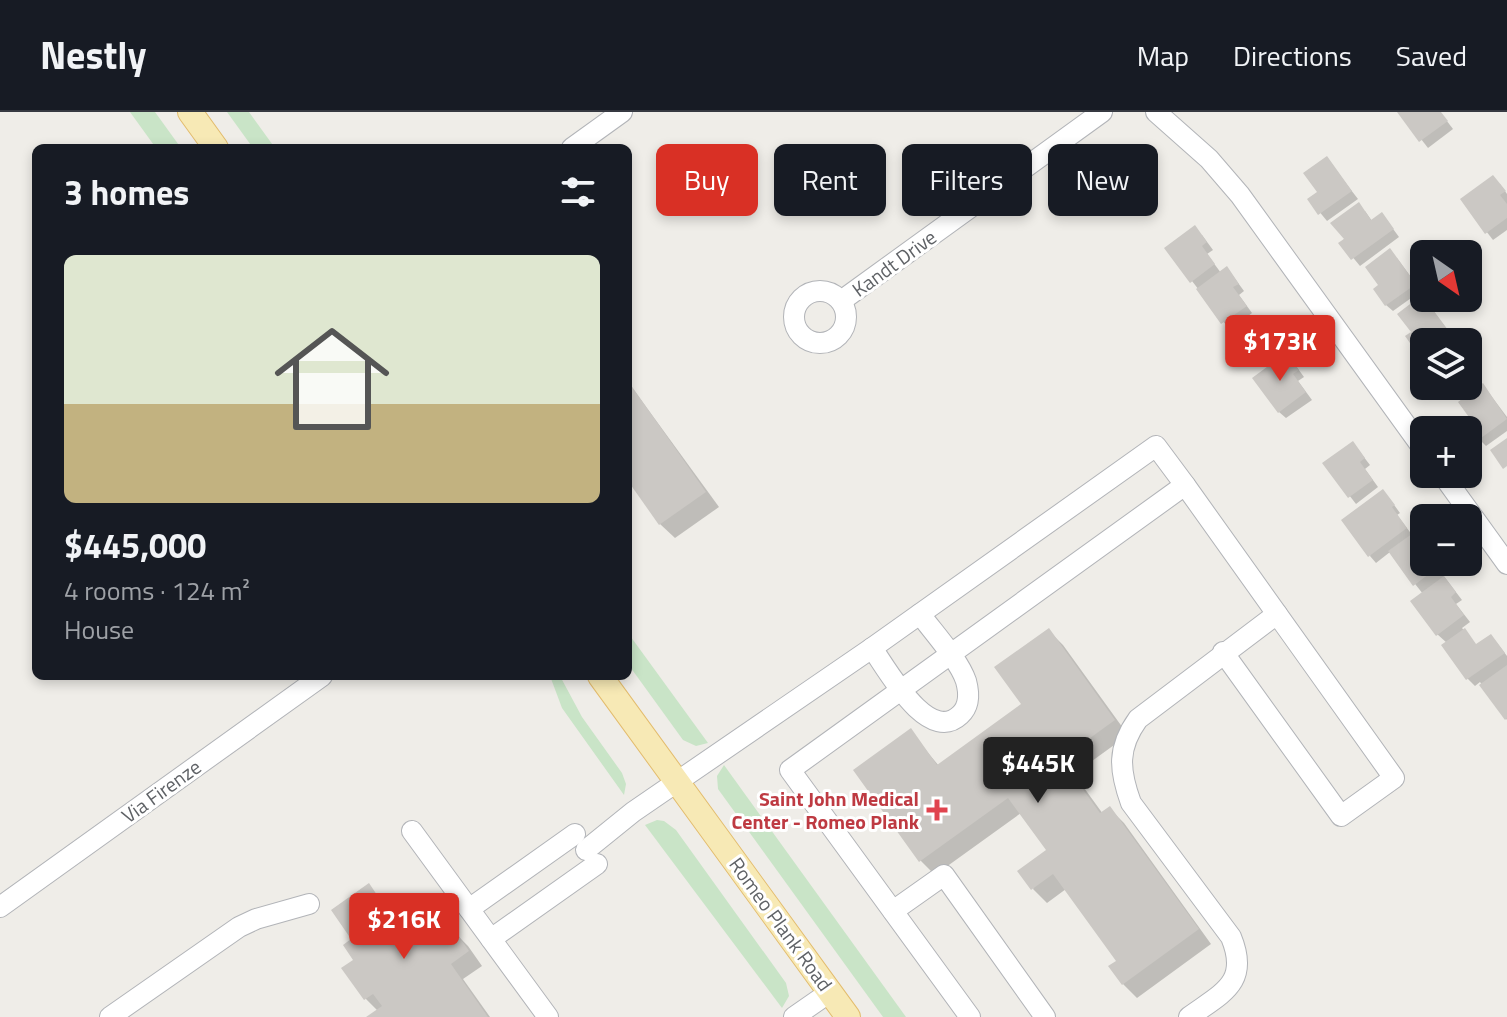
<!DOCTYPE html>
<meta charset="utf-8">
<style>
body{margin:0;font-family:"Titillium Web",sans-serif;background:#242831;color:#f1f3f6;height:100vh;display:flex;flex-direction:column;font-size:30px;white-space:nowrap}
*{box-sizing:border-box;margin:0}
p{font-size:26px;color:#9ea1a6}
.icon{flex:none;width:44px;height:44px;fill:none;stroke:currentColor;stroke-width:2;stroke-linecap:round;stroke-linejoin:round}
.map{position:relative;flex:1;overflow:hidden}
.details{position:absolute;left:32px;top:32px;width:600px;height:536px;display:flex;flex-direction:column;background:#171b24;border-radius:12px;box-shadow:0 4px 12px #0003}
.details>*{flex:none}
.banner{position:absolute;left:656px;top:32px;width:730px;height:72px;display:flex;gap:16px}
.needle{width:52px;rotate:146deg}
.buttons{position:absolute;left:1410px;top:128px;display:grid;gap:16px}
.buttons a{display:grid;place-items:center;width:72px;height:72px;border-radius:12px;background:#171b24;box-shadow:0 4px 12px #0003;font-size:40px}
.price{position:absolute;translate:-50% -68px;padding:0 18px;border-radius:8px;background:#d93025;color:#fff;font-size:26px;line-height:52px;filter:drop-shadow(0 2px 4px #0008)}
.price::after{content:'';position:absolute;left:50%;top:48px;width:24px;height:18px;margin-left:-12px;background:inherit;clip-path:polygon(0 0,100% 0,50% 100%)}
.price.current{background:#222;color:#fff}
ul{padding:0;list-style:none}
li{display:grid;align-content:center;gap:16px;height:424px;padding:0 32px}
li+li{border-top:2px solid #363941}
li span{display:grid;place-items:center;height:248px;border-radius:12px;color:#555}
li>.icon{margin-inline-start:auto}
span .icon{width:144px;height:144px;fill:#fffc;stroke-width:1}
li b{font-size:34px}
h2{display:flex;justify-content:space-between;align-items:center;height:96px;padding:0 32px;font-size:34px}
.tag{padding:0 28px;border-radius:12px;background:#171b24;box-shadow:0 4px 12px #0003;font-size:28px;line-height:72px}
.tag.current{background:#d93025;color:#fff}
header{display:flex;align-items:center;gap:48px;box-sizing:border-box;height:112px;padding:0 40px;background:#171b24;border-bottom:2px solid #363941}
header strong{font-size:38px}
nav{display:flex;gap:44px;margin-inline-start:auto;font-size:28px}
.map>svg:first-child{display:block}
</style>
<header>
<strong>Nestly</strong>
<nav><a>Map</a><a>Directions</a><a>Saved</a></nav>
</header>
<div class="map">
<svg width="1507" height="905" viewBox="0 0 1507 905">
<rect width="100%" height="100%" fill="#efede8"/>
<g fill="#c9e4c7">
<polygon points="130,0 155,0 181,36 156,36"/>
<polygon points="227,0 249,0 275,36 253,36"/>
<polygon points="628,521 708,631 696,634 683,628 628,552"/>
<polygon points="550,564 560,564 582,605 622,661 626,672 624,683 562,596"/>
<polygon points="724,653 906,905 883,905 718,677 717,664"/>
<polygon points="657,708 664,709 676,718 786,871 789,884 782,896 645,713"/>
</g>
<g fill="#0003">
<polygon points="1400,0 1440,0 1453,17 1428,36"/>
<polygon points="1327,47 1358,87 1327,109 1309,87 1319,80"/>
<polygon points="1500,72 1507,82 1507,118 1493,128 1462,88"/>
<polygon points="1365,99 1372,109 1388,110 1399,125 1360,154 1341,131"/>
<polygon points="1202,123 1213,138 1207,142 1221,161 1233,164 1244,179 1239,183 1252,201 1230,218 1192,169"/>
<polygon points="1397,146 1421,179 1393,199 1386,193"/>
<polygon points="1429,193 1453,226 1448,230 1424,230 1424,245 1419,239 1414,220"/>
<polygon points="1293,250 1304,265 1298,269 1312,288 1286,306 1279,300"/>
<polygon points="628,270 719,395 675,426 660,412 628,366"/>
<polygon points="1489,281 1507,305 1507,319 1486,334 1479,327 1473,308"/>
<polygon points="1353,331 1370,353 1365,357 1378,375 1356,392 1325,352"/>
<polygon points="1389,386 1400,401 1397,403 1413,424 1424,430 1424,450 1433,450 1462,488 1456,492 1470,510 1462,516 1477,534 1497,531 1507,544 1507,608 1480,570 1475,574 1468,567 1444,534 1447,531 1437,522 1423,482 1390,440 1376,451 1370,444"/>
<polygon points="1049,519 1063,533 1128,623 1074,662 1103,702 1110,697 1124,711 1211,832 1137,886 1123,872 1118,849 1066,777 1047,791 1033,777 1049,739 1021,701 935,763 921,749 856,659 910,619 939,654 1024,593"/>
<polygon points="368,774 394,805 410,793 428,813 435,808 449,823 454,820 468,834 482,854 463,867 490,905 369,905 378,899 366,887 356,848 354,828"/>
</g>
<g fill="#cbc8c4">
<polygon points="1397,0 1441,0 1448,9 1419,30"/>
<polygon points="1327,44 1352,79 1318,103 1307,87 1317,80 1303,61"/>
<polygon points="1493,63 1506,79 1500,83 1507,92 1507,106 1485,122 1460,87"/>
<polygon points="1359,90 1371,108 1382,100 1394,117 1351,148 1338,131 1344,127 1330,111"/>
<polygon points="1195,113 1207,130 1202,134 1215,152 1190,171 1164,136"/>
<polygon points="1390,136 1416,172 1385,194 1373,177 1378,173 1365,155"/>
<polygon points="1227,154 1239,172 1233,175 1247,194 1221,212 1196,177"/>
<polygon points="1422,183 1448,218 1432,230 1424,230 1424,236 1417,241 1405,224 1411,220 1397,202"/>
<polygon points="1286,241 1299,258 1293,262 1306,280 1278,301 1252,266"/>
<polygon points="628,269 706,380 659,413 628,369"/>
<polygon points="1483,271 1507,307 1477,329 1465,312 1471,308 1458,290"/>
<polygon points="1507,326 1507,354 1503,357 1490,338"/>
<polygon points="1353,329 1365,346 1360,350 1373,368 1348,386 1322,351"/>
<polygon points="1383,377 1395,393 1392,395 1407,416 1368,445 1341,408"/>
<polygon points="1416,419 1424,429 1424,450 1433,450 1437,456 1413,474 1388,439"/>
<polygon points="1444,464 1456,480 1451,485 1464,503 1436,524 1410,489"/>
<polygon points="1049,516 1115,608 1061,647 1100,701 1110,694 1199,817 1122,873 1108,854 1116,849 1053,762 1031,778 1017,759 1046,738 1008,686 919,750 853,658 911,616 937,653 1021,592 994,555"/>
<polygon points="1465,516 1476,532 1491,522 1505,541 1466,568 1441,533"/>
<polygon points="1507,553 1507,606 1505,608 1479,573"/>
<polygon points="369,771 391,804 411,791 426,812 435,806 446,822 454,817 469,839 451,852 488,905 366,905 382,894 373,882 364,888 341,856 353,848 343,833 351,827 331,798"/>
</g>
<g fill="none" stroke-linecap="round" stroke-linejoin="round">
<g stroke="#b2b4b8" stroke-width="22">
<g id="minor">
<polyline points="1156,0 1209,47 1240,83 1424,338"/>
<polyline points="572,36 622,0"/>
<circle cx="820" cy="205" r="26"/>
<polyline points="841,189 1102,0"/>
<polyline points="1442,362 1507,452"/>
<path d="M872,536C887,557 928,633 960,603C970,594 969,580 966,569C959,548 933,520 920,502"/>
<polyline points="412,719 548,905"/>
<polyline points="586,738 633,700 872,536 1156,334 1185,373"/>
<polyline points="0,795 322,564"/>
<polyline points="469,797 575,722"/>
<polyline points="893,799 944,763 1045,905"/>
<polyline points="491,827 597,752"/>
<polyline points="110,905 239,815 256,807 309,792"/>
<polyline points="794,905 830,880"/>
<polyline points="970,905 790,658 1185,373 1394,666 1341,704 1223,540"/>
<path d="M1189,905C1222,881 1250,871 1231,825L1131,691C1119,658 1117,636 1138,607L1277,502"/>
</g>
</g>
<g stroke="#e3bc6d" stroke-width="26">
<g id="major">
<polyline points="190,0 216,36"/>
<polyline points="600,564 848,905"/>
</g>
</g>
<use href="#minor" stroke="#fff" stroke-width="20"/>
<use href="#major" stroke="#f7e9b5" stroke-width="24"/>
</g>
<path fill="#e0444e" stroke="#fff" stroke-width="3" d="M933 686h8v8h8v8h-8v8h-8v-8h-8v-8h8z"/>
<g text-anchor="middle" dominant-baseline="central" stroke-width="6" stroke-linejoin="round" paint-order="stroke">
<g font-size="20" fill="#5f6266" stroke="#fff">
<text transform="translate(894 151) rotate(-36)">Kandt Drive</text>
<text transform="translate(161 679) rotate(-36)">Via Firenze</text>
<text transform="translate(781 812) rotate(54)">Romeo Plank Road</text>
</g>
<g font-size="20" font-weight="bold" fill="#be3a42" stroke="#fff" text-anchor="end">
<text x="919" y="686">Saint John Medical<tspan x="919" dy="23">Center - Romeo Plank</tspan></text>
</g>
</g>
</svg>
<div class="buttons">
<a><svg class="needle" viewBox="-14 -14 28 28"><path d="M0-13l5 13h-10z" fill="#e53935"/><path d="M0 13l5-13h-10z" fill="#9ea1a6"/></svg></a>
<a><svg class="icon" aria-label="layers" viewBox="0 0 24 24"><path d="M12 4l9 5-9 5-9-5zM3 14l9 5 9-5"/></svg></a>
<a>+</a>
<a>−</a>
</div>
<b class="price" style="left:1280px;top:271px">$173K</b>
<b class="price current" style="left:1038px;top:693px">$445K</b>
<b class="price" style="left:404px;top:849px">$216K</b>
<div class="banner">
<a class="tag current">Buy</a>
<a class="tag">Rent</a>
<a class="tag">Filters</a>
<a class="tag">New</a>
</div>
<section class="details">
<h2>3 homes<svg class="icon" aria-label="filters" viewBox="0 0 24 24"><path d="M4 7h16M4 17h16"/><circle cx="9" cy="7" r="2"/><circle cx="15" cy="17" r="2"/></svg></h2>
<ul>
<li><span style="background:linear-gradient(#dfe7d0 60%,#c2b280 0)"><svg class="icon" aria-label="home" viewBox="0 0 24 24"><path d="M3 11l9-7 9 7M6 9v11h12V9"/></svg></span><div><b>$445,000</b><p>4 rooms · 124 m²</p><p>House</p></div></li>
</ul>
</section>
</div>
